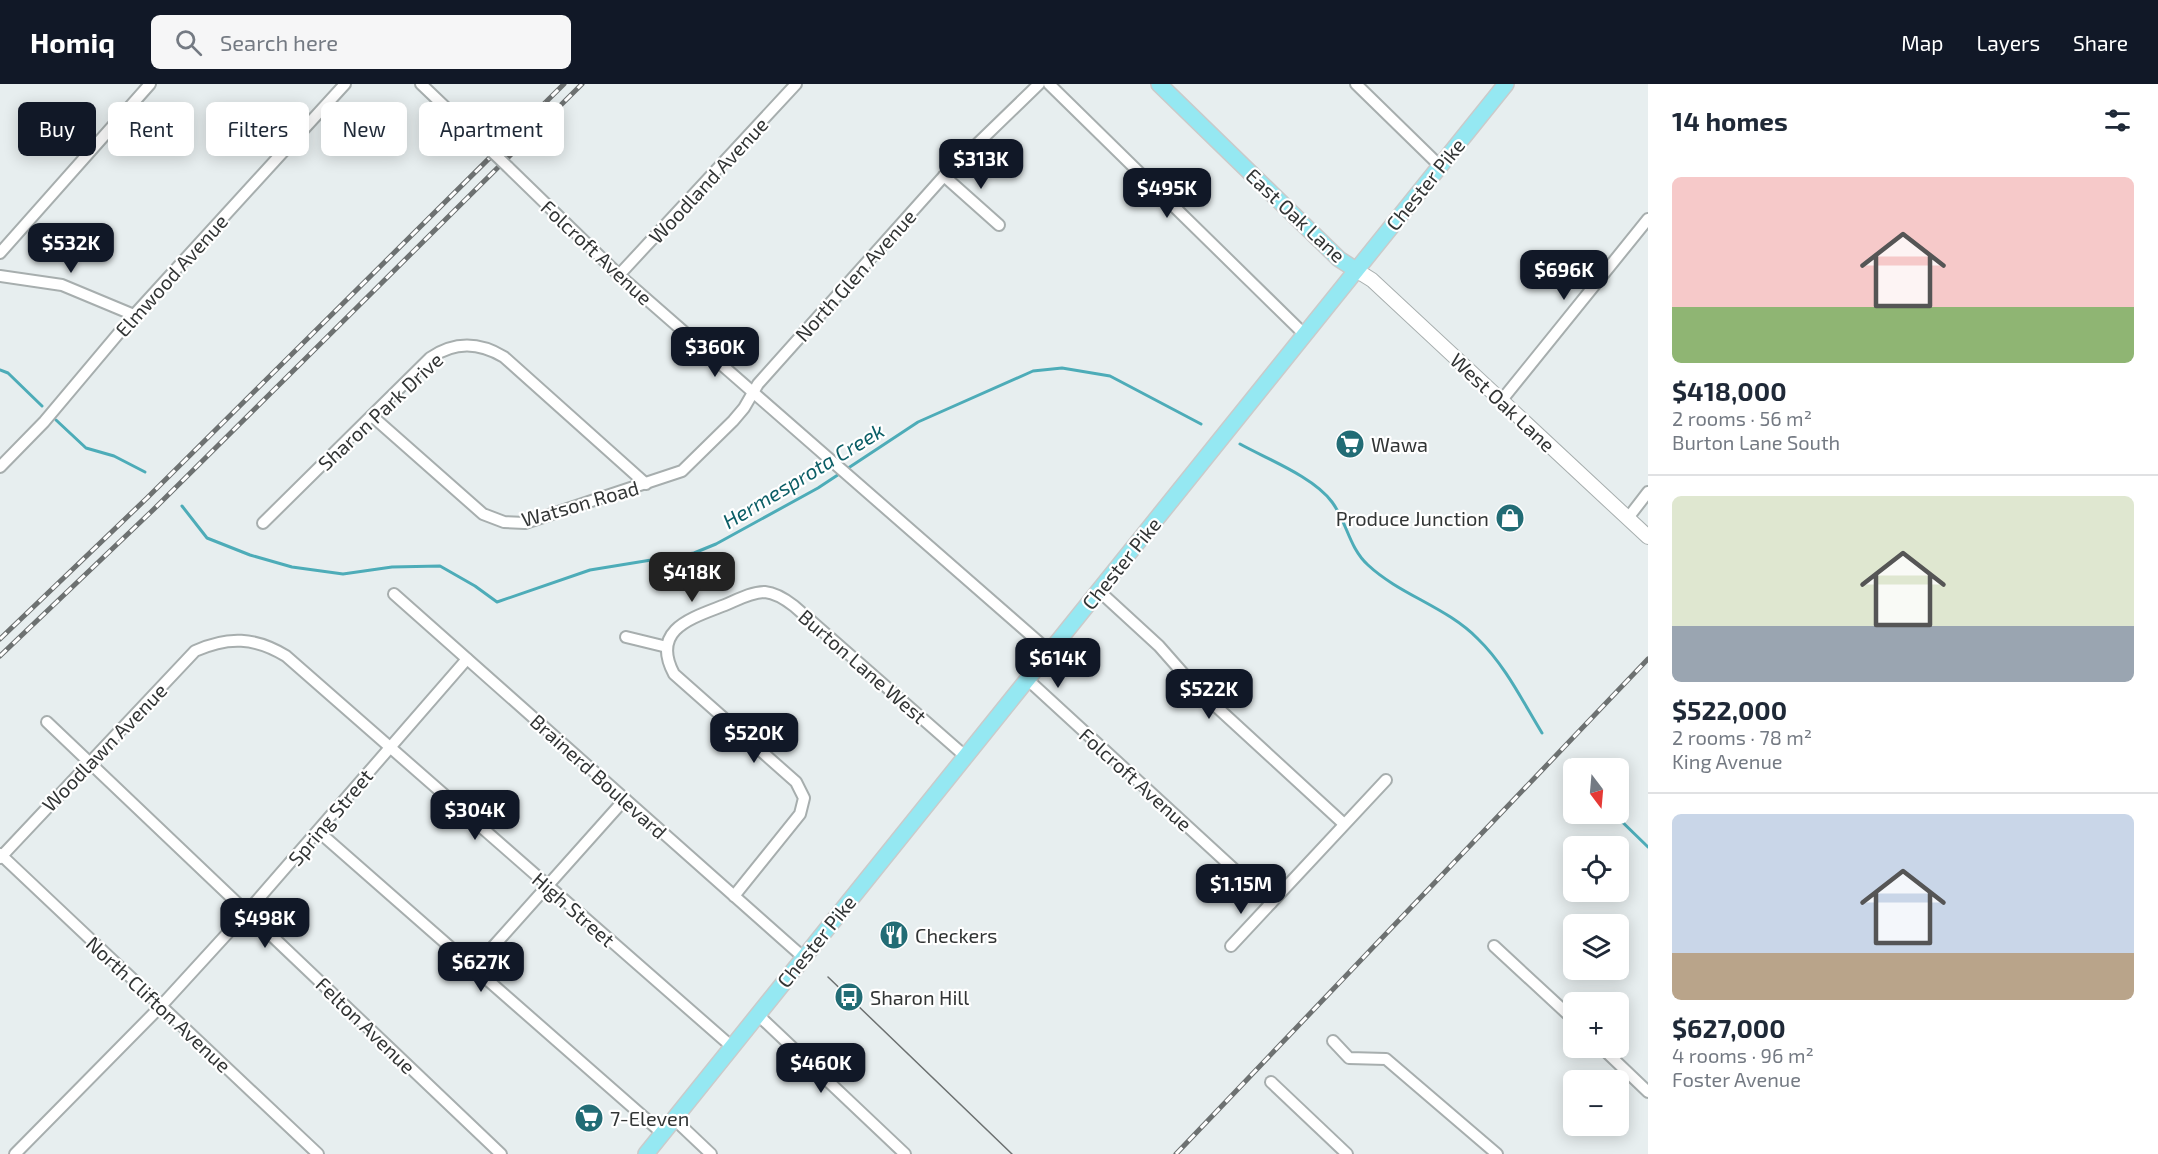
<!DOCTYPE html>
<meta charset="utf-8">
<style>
body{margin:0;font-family:"Exo 2",sans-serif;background:#f6f6f7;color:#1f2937;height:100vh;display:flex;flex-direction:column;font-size:22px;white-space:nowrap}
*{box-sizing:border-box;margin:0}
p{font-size:20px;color:#747a83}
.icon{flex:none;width:33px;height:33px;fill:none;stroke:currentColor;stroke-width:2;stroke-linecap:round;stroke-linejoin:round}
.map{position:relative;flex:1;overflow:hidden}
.side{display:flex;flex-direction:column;background:#fff;width:510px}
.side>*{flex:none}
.hud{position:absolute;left:18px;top:18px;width:570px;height:54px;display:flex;gap:12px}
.needle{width:39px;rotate:164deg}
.controls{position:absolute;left:1563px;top:674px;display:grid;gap:12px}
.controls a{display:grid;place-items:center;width:66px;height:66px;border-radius:9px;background:#fff;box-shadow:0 3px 15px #0003;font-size:30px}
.price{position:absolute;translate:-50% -51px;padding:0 14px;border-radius:12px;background:#111827;color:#fff;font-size:20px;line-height:39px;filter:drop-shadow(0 2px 3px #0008)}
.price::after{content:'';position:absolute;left:50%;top:36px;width:18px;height:14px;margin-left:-9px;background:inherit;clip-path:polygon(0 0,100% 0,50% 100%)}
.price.current{background:#222;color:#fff}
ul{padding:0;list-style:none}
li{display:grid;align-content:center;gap:12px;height:318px;padding:0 24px}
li+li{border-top:2px solid #e0e1e3}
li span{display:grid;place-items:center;height:186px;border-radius:9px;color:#555}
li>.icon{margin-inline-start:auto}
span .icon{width:108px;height:108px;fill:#fffc;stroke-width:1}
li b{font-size:26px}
h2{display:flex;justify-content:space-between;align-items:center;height:72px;padding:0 24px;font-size:26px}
.tag{padding:0 21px;border-radius:9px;background:#fff;box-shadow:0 3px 15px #0003;font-size:21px;line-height:54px}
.tag.current{background:#111827;color:#fff}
header{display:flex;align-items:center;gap:36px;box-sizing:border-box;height:84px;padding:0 30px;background:#111827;color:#fff}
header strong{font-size:28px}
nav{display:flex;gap:33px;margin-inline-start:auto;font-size:21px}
.search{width:420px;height:54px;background:#f6f6f7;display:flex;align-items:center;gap:15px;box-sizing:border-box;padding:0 21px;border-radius:9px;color:#747a83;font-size:22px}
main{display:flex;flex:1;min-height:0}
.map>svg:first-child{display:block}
</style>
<header>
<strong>Homiq</strong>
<div class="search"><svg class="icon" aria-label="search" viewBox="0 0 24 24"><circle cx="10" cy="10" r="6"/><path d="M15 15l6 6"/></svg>Search here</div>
<nav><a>Map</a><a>Layers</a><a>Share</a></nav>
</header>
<main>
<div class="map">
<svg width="1648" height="1070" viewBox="0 0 1648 1070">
<rect width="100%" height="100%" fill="#e7eeef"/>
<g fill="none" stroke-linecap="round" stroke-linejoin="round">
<g stroke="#4dacb8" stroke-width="3">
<polyline points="0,286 8,289 42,322"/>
<polyline points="56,336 86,364 114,372 145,388"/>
<path d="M1240,360C1267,375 1314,393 1332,418C1347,438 1349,464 1368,481C1400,511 1447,523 1478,555C1505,581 1523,618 1542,649"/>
<polyline points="182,422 207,454 250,471 292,483 343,490 392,483 440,482 475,502 497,518 590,486 694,469 716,460 818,404 918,338 1033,287 1062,284 1110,292 1201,340"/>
<polyline points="1571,676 1577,684"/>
<polyline points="1613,729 1648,763"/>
</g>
<g stroke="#a7aeae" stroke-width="14">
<g id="street">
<polyline points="421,0 485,61"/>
<polyline points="1049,0 1304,250"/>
<polyline points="1356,0 1440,82"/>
<polyline points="508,83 619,191 1049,567"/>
<polyline points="944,92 999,141"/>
<polyline points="0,169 150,0"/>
<polyline points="619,191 796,0"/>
<polyline points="0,192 62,201 134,231"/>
<polyline points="1501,317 1648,135"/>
<polyline points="372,332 483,430 504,438 525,439 682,387 733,337 744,324 758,300 944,92 1039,0"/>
<polyline points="0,383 44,338 134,231 345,0"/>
<polyline points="1628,434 1648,408"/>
<path d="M263,439L430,274C455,257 479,258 504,273L646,400"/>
<polyline points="1098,506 1159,562 1196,604 1344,740"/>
<polyline points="394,510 803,873"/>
<polyline points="626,553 667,563"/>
<polyline points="1027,595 1271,819"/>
<polyline points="47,638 501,1070"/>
<polyline points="319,748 662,1049"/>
<polyline points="0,770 318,1070"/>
<path d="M0,774L195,567C228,552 255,553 286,572L731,962"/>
<path d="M734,812L800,730L804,714L796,698L674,590C650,545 692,534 725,521C737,516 751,508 765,508C776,509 785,515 794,522L965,672"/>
<polyline points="1231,862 1386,696"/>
<polyline points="1494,862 1574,936"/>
<polyline points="474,884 625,715"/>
<polyline points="757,930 905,1070"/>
<polyline points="1333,957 1349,974 1386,975 1497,1070"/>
<polyline points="1601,963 1648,1008"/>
<polyline points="1271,998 1347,1070"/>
<polyline points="673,1034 711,1070"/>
<polyline points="15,1070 161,922 247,828 467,575"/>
</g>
</g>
<g stroke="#a7aeae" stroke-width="16">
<polyline id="secondary" points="1356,186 1372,196 1648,453"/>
</g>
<g stroke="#cacaca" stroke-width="18">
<g id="primary">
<polyline points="1159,0 1339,175 1356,186"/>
<polyline points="646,1070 1506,0"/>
</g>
</g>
<use href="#street" stroke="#fff" stroke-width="10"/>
<use href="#secondary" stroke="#fff" stroke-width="14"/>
<use href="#primary" stroke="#95e8f2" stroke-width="15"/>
<polyline stroke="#6d7171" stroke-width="1.5" points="828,893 1012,1070"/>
<g stroke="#6d7171" stroke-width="5">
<g id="rail">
<polyline points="0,555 147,414 564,0"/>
<polyline points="0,572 153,426 582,0"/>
<polyline points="1176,1070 1648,575"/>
</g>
</g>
<use href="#rail" stroke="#fff" stroke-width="3" stroke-dasharray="9" stroke-linecap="butt"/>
<g stroke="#a7aeae" stroke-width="14" stroke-linecap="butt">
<polyline id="street-bridge" points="485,61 508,83"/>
</g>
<use href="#street-bridge" stroke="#fff" stroke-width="10"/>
</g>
<defs>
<g id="supermarket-disc" transform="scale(1.5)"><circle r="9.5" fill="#226c75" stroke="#fff"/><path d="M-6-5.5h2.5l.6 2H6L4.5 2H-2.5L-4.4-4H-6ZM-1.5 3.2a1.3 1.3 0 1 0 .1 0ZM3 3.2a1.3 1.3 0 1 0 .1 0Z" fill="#fff"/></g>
<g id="shop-disc" transform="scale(1.5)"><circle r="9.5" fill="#226c75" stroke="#fff"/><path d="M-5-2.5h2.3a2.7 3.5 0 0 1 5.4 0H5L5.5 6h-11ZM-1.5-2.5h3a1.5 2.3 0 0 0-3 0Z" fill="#fff"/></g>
<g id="restaurant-disc" transform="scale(1.5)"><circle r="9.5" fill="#226c75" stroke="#fff"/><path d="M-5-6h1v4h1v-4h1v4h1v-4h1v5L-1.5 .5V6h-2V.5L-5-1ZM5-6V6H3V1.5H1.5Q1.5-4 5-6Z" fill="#fff"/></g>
<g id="bus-disc" transform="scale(1.5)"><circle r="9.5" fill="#226c75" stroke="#fff"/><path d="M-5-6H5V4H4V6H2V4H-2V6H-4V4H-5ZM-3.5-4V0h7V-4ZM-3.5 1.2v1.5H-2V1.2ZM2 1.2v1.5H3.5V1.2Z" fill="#fff"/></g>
</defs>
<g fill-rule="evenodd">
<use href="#supermarket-disc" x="1350" y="360"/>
<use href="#shop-disc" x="1510" y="434"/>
<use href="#restaurant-disc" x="894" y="851"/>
<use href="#bus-disc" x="849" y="913"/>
<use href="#supermarket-disc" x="589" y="1034"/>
</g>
<g text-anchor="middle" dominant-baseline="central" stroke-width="4.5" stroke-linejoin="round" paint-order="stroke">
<g font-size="20" fill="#323535" stroke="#fff">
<text transform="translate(708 96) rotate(-47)">Woodland Avenue</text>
<text transform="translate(1425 100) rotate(-51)">Chester Pike</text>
<text transform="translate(1296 131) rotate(43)">East Oak Lane</text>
<text transform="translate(597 168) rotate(43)">Folcroft Avenue</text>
<text transform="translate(171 191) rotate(-48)">Elmwood Avenue</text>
<text transform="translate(855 191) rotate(-48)">North Glen Avenue</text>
<text transform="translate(1503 318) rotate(43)">West Oak Lane</text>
<text transform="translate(380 327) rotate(-43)">Sharon Park Drive</text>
<text transform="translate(580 419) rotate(-16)">Watson Road</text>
<text transform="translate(1121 479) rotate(-51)">Chester Pike</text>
<text transform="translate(863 582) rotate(41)">Burton Lane West</text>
<text transform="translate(104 663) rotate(-46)">Woodlawn Avenue</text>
<text transform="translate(599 692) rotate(42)">Brainerd Boulevard</text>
<text transform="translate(1136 695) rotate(42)">Folcroft Avenue</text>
<text transform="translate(330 733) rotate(-50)">Spring Street</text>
<text transform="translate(574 825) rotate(41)">High Street</text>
<text transform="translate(816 857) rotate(-51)">Chester Pike</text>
<text transform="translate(159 920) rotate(43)">North Clifton Avenue</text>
<text transform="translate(366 941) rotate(44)">Felton Avenue</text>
</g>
<g font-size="20" fill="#323535" stroke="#fff" text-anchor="start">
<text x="1371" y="360">Wawa</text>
<text x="1489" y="434" text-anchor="end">Produce Junction</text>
<text x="915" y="851">Checkers</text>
<text x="870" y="913">Sharon Hill</text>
<text x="610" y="1034">7-Eleven</text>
</g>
<g font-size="21" font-style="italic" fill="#0b5e66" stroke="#fff">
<text transform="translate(803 391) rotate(-31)">Hermesprota Creek</text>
</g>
</g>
</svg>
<div class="controls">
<a><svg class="needle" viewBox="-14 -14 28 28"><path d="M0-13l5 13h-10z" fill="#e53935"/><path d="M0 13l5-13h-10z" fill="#747a83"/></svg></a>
<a><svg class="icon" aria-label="locate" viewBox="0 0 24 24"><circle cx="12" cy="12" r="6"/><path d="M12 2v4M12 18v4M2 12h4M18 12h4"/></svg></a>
<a><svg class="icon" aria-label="layers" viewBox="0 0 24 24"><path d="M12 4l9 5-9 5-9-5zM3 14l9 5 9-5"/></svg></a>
<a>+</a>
<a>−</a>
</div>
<b class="price" style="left:981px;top:106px">$313K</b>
<b class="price" style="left:1167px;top:135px">$495K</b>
<b class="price" style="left:71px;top:190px">$532K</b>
<b class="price" style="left:1564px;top:217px">$696K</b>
<b class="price" style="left:715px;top:294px">$360K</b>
<b class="price current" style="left:692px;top:519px">$418K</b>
<b class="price" style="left:1058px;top:605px">$614K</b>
<b class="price" style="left:1209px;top:636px">$522K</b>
<b class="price" style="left:754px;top:680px">$520K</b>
<b class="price" style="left:475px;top:757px">$304K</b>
<b class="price" style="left:1241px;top:831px">$1.15M</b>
<b class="price" style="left:265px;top:865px">$498K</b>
<b class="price" style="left:481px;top:909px">$627K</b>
<b class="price" style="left:821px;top:1010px">$460K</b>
<div class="hud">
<a class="tag current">Buy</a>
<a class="tag">Rent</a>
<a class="tag">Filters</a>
<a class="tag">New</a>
<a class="tag">Apartment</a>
</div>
</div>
<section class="side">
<h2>14 homes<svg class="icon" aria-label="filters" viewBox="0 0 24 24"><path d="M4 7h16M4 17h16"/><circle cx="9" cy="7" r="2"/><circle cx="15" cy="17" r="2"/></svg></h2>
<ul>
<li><span style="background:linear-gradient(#f6c9c9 70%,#8fb573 0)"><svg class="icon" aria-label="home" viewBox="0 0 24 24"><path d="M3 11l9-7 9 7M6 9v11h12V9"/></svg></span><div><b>$418,000</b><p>2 rooms · 56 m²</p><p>Burton Lane South</p></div></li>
<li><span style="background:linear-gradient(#dfe7d0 70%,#9aa5b1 0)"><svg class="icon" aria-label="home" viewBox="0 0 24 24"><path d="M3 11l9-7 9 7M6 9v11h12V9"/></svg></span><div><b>$522,000</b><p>2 rooms · 78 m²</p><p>King Avenue</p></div></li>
<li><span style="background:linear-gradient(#c9d6e8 75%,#b9a48a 0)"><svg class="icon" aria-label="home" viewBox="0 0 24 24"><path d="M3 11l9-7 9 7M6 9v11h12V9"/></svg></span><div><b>$627,000</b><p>4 rooms · 96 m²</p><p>Foster Avenue</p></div></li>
</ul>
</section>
</main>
